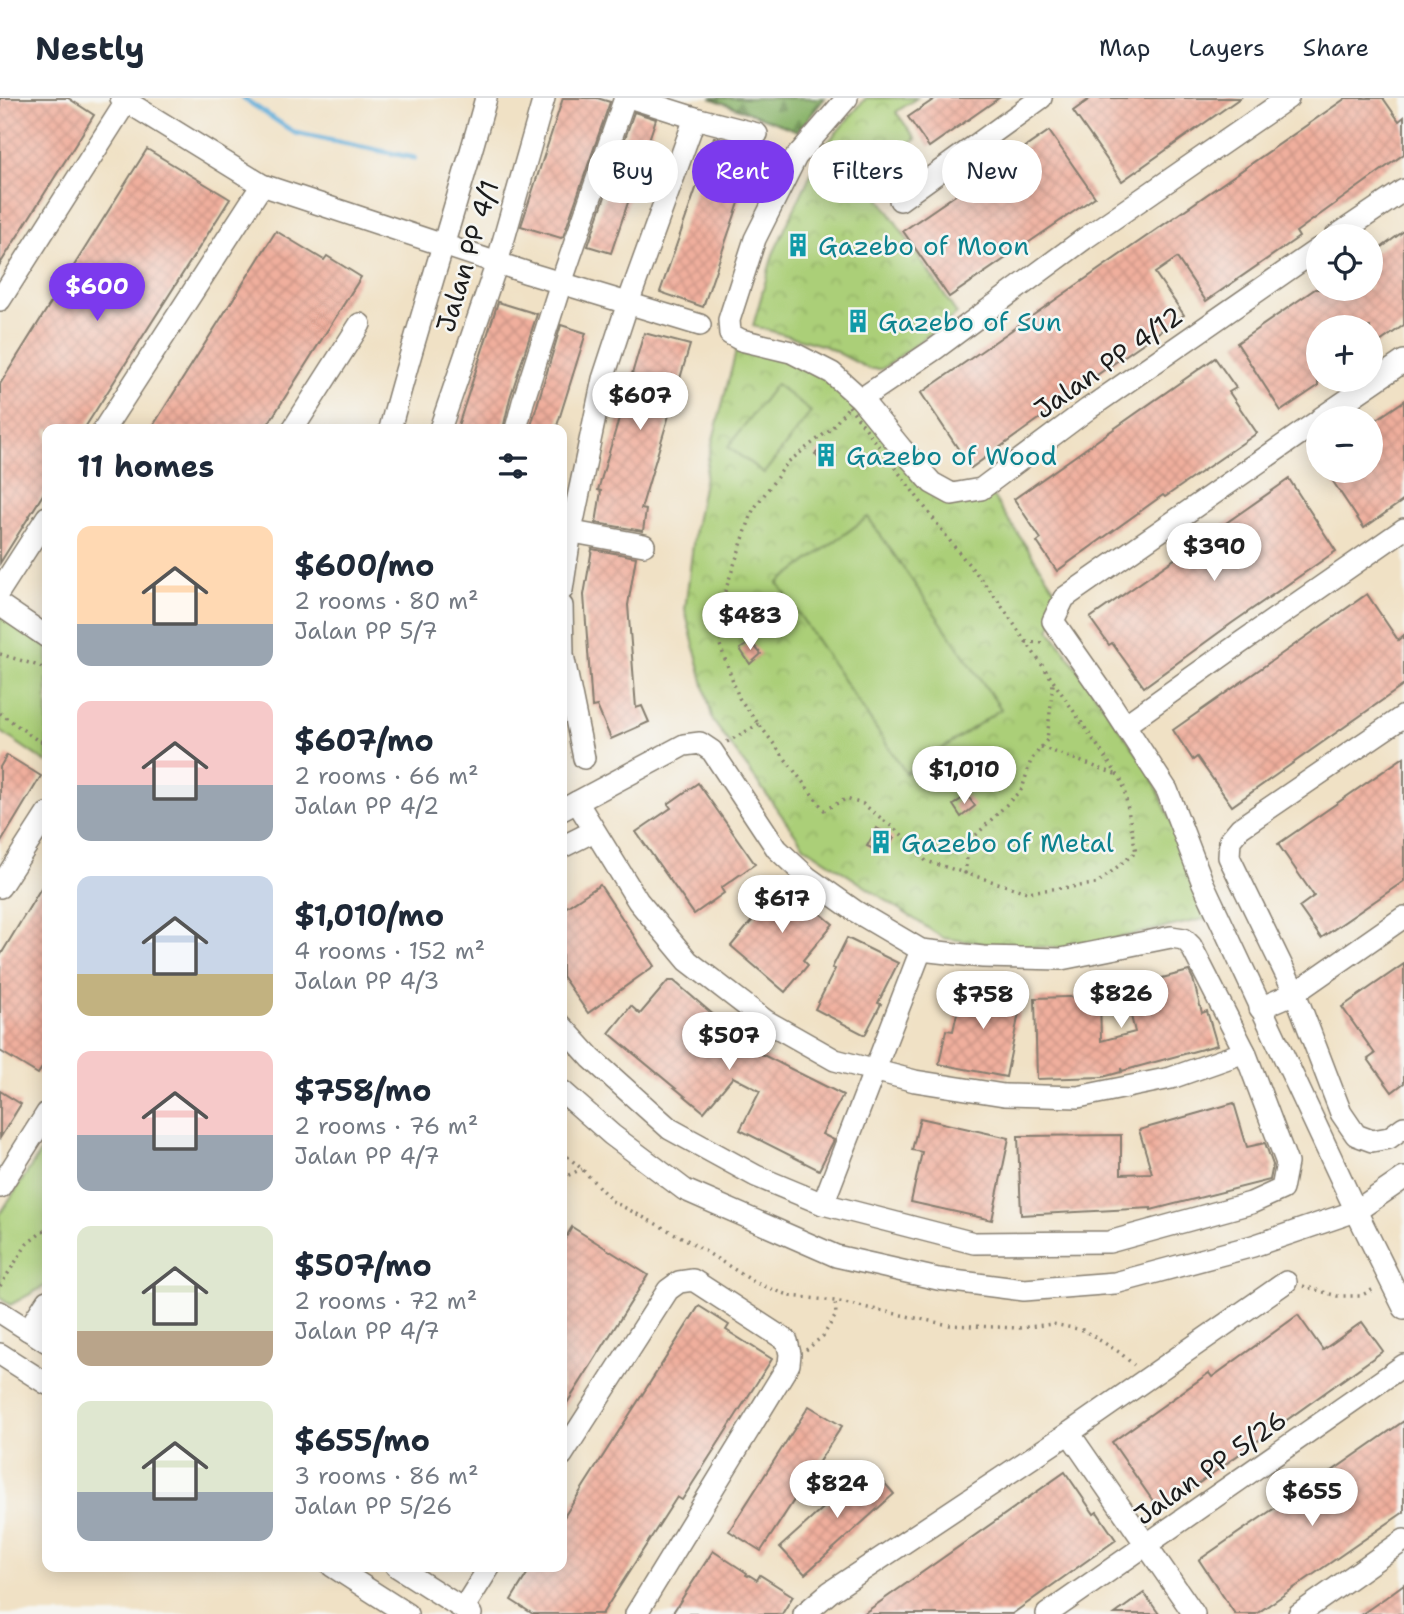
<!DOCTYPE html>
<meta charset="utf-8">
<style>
body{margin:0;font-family:"Shantell Sans",sans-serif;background:#f2f2f3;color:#1f2937;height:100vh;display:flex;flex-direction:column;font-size:26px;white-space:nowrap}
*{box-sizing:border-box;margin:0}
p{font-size:23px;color:#747a83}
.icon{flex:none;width:38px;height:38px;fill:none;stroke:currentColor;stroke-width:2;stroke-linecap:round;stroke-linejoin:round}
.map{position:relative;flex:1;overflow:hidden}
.details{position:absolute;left:42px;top:326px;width:525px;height:1148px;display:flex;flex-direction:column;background:#fff;border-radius:14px;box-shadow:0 4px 18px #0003}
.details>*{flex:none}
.banner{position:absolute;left:588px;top:42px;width:665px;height:63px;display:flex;gap:14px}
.buttons{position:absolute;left:1306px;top:126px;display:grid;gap:14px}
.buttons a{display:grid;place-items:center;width:77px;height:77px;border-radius:50%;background:#fff;box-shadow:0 4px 18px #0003;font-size:35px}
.price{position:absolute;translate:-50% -60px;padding:0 16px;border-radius:24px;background:#fff;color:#222;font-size:23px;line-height:46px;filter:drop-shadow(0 2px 4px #0008)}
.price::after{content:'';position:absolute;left:50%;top:42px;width:21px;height:16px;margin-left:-10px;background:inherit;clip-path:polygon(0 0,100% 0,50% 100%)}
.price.active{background:#7c3aed;color:#fff}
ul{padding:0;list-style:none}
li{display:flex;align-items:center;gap:21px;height:175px;padding:0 35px}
li span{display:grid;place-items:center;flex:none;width:196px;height:140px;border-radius:14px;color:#555}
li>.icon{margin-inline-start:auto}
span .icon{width:84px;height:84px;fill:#fffc;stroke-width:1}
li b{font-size:30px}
h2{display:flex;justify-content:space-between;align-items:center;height:84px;padding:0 35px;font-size:30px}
.tag{padding:0 24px;border-radius:32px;background:#fff;box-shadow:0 4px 18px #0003;font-size:24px;line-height:63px}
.tag.active{background:#7c3aed;color:#fff}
header{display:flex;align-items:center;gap:42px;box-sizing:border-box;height:98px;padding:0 35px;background:#fff;border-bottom:2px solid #e0e1e3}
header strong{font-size:33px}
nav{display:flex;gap:38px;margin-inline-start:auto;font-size:24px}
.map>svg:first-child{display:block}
</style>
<header>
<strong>Nestly</strong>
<nav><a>Map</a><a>Layers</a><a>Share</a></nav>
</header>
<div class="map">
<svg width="1404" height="1516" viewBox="0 0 1404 1516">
<defs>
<pattern id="forest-firs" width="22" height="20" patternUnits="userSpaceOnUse" patternTransform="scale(1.75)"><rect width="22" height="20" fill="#88b268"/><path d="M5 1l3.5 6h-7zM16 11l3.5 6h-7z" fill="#6e9055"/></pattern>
<pattern id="park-crowns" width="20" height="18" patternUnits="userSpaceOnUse" patternTransform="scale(1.75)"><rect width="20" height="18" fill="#abcf78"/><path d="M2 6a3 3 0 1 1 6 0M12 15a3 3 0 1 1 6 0" fill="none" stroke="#93b167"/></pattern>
<pattern id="building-cross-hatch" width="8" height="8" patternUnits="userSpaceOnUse" patternTransform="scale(1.75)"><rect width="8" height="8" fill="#f0af9d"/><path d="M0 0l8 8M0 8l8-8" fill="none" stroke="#cd9687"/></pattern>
</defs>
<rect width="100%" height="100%" fill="#f6f6f2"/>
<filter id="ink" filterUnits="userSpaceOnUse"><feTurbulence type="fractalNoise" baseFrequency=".0143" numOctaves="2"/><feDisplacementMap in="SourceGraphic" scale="14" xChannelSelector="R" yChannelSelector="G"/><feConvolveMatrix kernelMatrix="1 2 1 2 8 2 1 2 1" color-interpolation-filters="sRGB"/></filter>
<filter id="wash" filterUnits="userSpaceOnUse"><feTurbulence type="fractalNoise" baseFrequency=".00686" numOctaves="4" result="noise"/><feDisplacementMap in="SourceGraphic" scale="28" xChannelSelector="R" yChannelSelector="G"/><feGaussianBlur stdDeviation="1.57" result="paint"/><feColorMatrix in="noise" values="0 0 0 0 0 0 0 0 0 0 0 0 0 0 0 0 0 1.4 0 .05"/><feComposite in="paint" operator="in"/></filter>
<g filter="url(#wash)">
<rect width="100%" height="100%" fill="#f0e1c5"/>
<polygon fill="url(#forest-firs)" stroke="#526742" stroke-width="2" points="710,0 825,0 798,33"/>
<g fill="url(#park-crowns)" stroke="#64764a" stroke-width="2">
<polygon points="866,0 917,0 896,14 916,41 865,78 957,216 882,271 869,271 825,248 753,228 773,156 823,50"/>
<polygon points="738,246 829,276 956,403 992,397 1060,499 1050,532 1149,672 1213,819 1072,850 994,847 943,840 804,748 713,623 685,512 695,430 709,357"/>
</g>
<g fill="#abcf78" stroke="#64764a" stroke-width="2">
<polygon points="776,286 811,314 764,375 728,349"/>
<polygon points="868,419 1001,611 906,675 778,485"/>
<polygon points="0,517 47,549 47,665 0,633"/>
<polygon points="47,1044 47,1187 10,1207 0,1199 0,1116"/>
</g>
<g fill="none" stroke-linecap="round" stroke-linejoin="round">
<polyline stroke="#5facd8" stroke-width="5" points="243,0 295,35 415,60"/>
</g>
<g id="blocks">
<g fill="url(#building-cross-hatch)">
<polygon points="0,0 68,0 94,17 0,166"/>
<polygon points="563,0 597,0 610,4 563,139 561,140 521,128"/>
<polygon points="936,0 999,0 929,49 908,19"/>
<polygon points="1091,0 1240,0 1122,83 1073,13"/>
<polygon points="1346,0 1383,0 1399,23 1404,19 1404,56 1296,134 1299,139 1206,203 1177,160 1155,175 1184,217 1084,286 1085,288 971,370 921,295"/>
<polygon points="634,14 656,21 611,155 588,148"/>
<polygon points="1049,33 1095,99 949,199 903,133"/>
<polygon points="714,39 758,50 703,209 660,194"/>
<polygon points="147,51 230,101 84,331 47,331 47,390 0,465 0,286"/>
<polygon points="276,133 324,162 327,158 361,179 265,331 151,331"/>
<polygon points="1404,133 1404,227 1370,251 1370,229 1318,229 1318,288 1281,313 1237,245 1315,191 1370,191 1370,158"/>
<polygon points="498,204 537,216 510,300 503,331 457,331"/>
<polygon points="561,227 586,235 556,331 530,331"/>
<polygon points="644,235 690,247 641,411 646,412 643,433 596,425 601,393 598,392"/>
<polygon points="1215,260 1236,290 1229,294 1257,335 1165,399 1163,397 1057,473 1037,444 1041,441 1014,401"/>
<polygon points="1404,303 1404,402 1364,430 1326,373 1370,373 1370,326"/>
<polygon points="827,347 836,358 824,367 815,356"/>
<polygon points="1289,381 1336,453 1232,525 1144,589 1112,545 1109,547 1090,520"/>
<polygon points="592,451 636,459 628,507 636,610 642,608 649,624 611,641 597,608 592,609 584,497"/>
<polygon points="1367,496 1398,542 1404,537 1404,587 1232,708 1197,659 1193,662 1173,632"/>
<polygon points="751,544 761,556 750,566 740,551"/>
<polygon points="7,657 41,678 0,746 0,669"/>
<polygon points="1404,659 1404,783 1321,840 1299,809 1314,798 1278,746"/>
<polygon points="698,685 755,766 721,790 724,795 694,816 636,734 671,710 668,706"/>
<polygon points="967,697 975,708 961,719 953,707"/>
<polygon points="877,730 894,740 884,756 867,748"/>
<polygon points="47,780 47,962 38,976 0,953 0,858"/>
<polygon points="778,781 833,826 803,862 808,867 785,894 731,848 761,812 756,808"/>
<polygon points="600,787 654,868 588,915 562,878 562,812"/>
<polygon points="847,840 898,865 878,905 881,906 865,937 815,911 835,871 832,870"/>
<polygon points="1404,866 1404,985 1392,994 1368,961 1375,956 1342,909"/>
<polygon points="1189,873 1193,881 1202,915 1207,913 1217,947 1122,973 1121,970 1121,974 1103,979 1037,981 1035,900 1100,898 1101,943 1135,934 1124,890"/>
<polygon points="668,883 674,883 757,954 843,997 822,1036 834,1042 819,1072 740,1032 760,993 733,979 704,1014 609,935 631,908 640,916"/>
<polygon points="964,884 1019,896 1018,900 1022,900 1006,979 939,966 946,932 953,933"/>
<polygon points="0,993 21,1006 0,1040"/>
<polygon points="1234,1005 1247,1049 1265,1045 1273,1067 1270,1082 1151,1112 1151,1110 1021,1117 1018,1038 1121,1037 1121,1076 1152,1075 1139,1032"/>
<polygon points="920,1020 1009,1040 992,1122 911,1104 922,1054 912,1052"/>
<polygon points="572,1129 648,1177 562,1313 562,1146"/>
<polygon points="699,1208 729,1227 726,1232 772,1261 682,1402 677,1399 602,1516 533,1516 511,1502 532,1468 562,1468 562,1422"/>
<polygon points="1298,1217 1323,1252 1362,1224 1383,1253 1160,1413 1112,1344 1209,1275 1212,1279"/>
<polygon points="809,1308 842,1328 761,1453 729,1433"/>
<polygon points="1404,1323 1404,1414 1256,1516 1235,1516 1199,1462 1298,1394 1299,1396"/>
<polygon points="870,1368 894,1396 805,1476 780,1449"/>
<polygon points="1065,1374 1094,1416 1097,1414 1116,1442 1012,1516 863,1516"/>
<polygon points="713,1453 747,1475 746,1477 748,1478 749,1477 757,1482 760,1477 793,1498 782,1516 672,1516"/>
<polygon points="1404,1486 1404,1516 1362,1516 1385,1500"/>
<polygon points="1144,1495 1159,1516 1115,1516"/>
</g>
</g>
</g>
<g filter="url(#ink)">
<use href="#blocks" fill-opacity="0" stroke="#867e70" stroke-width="2"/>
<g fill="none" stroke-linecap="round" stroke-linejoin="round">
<g stroke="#867e70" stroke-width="24">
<g id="minor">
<polyline points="121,0 262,87 528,175 700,227"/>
<polyline points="632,0 695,20 757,36"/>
<polyline points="847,0 796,59 755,141 729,222 730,236 741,242 791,254 832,275 861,301 901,350 932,385 952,396 981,391 1088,311 1318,151"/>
<polyline points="900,102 1041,0"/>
<polyline points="1336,138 1404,92"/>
<polyline points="0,202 126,4"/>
<polyline points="861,301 935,251 1084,141 1288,0"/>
<polyline points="1321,320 1404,263"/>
<polyline points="1318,323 1064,500 1053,523 1109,603 1167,692 1202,783 1356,1113 1404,1210"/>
<polyline points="104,331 262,87"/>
<polyline points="293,331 360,226"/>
<path d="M390,331C419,220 456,111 486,0"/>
<polyline points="440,331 497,165 544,0"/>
<polyline points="516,331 523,304 561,185 625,0"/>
<polyline points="562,432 644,447"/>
<polyline points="0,492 47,419"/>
<polyline points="562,492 571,433 603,281 628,205 695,20"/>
<polyline points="0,507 47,539"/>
<polyline points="562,508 563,557 584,660"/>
<polyline points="1404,618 1240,730 1230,742 1229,759 1295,895 1341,1015 1356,1037 1372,1043 1389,1040 1404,1029"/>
<polyline points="1125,627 1236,548 1404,431"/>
<polyline points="577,704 638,803 688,863 766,923 835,962 915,983 1004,997 1078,999 1171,980 1245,954"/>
<polyline points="562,712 684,647 700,645 712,653 777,751 807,779 855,813 921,852 983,859 1061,861 1171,839 1184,841 1191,848 1245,954 1287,1065 1282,1091 1251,1105 1109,1144 974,1145 823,1106 756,1078 670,1031 591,960 562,928"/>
<polyline points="562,749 594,733"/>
<polyline points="0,789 47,716"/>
<polyline points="1260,910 1295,895 1404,819"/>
<polyline points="562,993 612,1037 685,1092 836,1158 938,1181 1024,1192 1115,1185 1253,1148 1356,1113 1404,1080"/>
<polyline points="0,1089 47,1015"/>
<polyline points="823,1106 921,852"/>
<polyline points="0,1214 47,1244"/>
<polyline points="28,1232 47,1203"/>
<polyline points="0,1256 47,1286"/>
<polyline points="1069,1335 1194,1516"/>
<polyline points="562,1357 668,1192 679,1184 693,1182 787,1243 790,1256 789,1266 636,1516"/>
<polyline points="332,1468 407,1516"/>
<polyline points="396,1468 471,1516"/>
<polyline points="463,1511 490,1468"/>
<polyline points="804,1516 830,1494 1069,1335 1286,1184"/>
<polyline points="1047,1516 1404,1267"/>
<polyline points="1299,1516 1404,1442"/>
</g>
</g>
<g stroke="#867e70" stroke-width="3.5" stroke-dasharray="2 5" stroke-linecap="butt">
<polygon points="849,308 956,451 994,497 1123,685 1136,754 1096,786 1027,794 926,763 901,736 863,706 846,701 824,712 739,600 720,547 722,502 753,412 788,364 832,330"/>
<polyline points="1026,544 1046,545"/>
<polyline points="0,556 39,568 47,573"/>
<polyline points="0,615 37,642 47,645"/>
<polyline points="727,644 759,626"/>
<polyline points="1041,649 1118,677"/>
<polyline points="965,776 969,744 1022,691 1031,662 1047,642 1053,586"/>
<polyline points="562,1054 582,1071 612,1103 687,1142 756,1185 791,1198 835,1203 949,1227 1019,1230 1053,1226 1083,1232 1119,1254 1134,1267"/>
<polyline points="562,1080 582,1071"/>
<polyline points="0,1188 27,1146 47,1130"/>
<polyline points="1303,1188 1337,1198 1360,1198 1376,1190"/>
<polyline points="806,1252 823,1238 836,1217 835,1203"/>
</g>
<use href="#minor" stroke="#fff" stroke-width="21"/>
</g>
</g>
<defs>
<g id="building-bare" transform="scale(1.89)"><path d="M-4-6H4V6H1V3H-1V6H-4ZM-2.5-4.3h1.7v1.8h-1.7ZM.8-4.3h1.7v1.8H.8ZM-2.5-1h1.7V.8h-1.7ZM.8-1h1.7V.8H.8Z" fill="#0f9aa8" stroke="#f6f6f2" stroke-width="2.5" paint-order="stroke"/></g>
</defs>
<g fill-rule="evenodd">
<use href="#building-bare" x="798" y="147"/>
<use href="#building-bare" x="858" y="223"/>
<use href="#building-bare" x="826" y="357"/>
<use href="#building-bare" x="881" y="744"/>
</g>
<g text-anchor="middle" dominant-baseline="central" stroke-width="5" stroke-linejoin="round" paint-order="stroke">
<g font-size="26" fill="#0d838f" stroke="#f6f6f2" text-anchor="start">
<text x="818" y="147">Gazebo of Moon</text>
<text x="878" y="223">Gazebo of Sun</text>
<text x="846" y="357">Gazebo of Wood</text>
<text x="901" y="744">Gazebo of Metal</text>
</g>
<g font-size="26" fill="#1c1c1c" stroke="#f6f6f2">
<text transform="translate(467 158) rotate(-73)">Jalan PP 4/1</text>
<text transform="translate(1108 264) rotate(-35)">Jalan PP 4/12</text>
<text transform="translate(1210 1369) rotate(-35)">Jalan PP 5/26</text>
</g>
</g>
</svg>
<div class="buttons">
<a><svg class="icon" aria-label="locate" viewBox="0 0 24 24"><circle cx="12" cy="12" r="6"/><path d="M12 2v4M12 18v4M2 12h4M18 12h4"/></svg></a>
<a>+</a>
<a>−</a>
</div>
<b class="price active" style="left:97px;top:225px">$600</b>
<b class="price" style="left:640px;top:334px">$607</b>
<b class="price" style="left:1214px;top:485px">$390</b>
<b class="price" style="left:750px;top:554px">$483</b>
<b class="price" style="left:964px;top:708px">$1,010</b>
<b class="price" style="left:782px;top:837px">$617</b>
<b class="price" style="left:1121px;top:932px">$826</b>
<b class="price" style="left:983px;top:933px">$758</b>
<b class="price" style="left:729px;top:974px">$507</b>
<b class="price" style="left:837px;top:1422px">$824</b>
<b class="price" style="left:1312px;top:1430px">$655</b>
<div class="banner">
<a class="tag">Buy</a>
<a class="tag active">Rent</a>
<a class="tag">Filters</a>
<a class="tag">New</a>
</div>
<section class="details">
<h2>11 homes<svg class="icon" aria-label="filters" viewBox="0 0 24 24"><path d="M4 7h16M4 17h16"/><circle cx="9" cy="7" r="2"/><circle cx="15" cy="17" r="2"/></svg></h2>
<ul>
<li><span style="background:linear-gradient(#ffd9b3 70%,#9aa5b1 0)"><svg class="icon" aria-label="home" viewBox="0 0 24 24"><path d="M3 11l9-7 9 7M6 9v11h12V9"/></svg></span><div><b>$600/mo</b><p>2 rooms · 80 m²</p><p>Jalan PP 5/7</p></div></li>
<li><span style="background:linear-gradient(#f6c9c9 60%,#9aa5b1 0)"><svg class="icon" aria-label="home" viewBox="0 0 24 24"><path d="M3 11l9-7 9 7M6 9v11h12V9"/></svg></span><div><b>$607/mo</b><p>2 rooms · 66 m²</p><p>Jalan PP 4/2</p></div></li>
<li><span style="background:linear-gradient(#c9d6e8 70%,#c2b280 0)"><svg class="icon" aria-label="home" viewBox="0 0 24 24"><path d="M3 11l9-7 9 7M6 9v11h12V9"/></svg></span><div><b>$1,010/mo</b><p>4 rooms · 152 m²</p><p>Jalan PP 4/3</p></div></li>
<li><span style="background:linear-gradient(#f6c9c9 60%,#9aa5b1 0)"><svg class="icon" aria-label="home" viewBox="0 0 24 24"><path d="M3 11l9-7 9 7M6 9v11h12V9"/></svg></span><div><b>$758/mo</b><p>2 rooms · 76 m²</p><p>Jalan PP 4/7</p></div></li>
<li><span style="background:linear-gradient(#dfe7d0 75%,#b9a48a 0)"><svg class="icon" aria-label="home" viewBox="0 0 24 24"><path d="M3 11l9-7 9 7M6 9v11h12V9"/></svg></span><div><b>$507/mo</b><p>2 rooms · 72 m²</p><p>Jalan PP 4/7</p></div></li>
<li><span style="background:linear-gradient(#dfe7d0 65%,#9aa5b1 0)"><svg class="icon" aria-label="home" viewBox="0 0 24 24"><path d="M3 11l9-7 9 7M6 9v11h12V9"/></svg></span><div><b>$655/mo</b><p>3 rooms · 86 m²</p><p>Jalan PP 5/26</p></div></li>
</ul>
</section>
</div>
